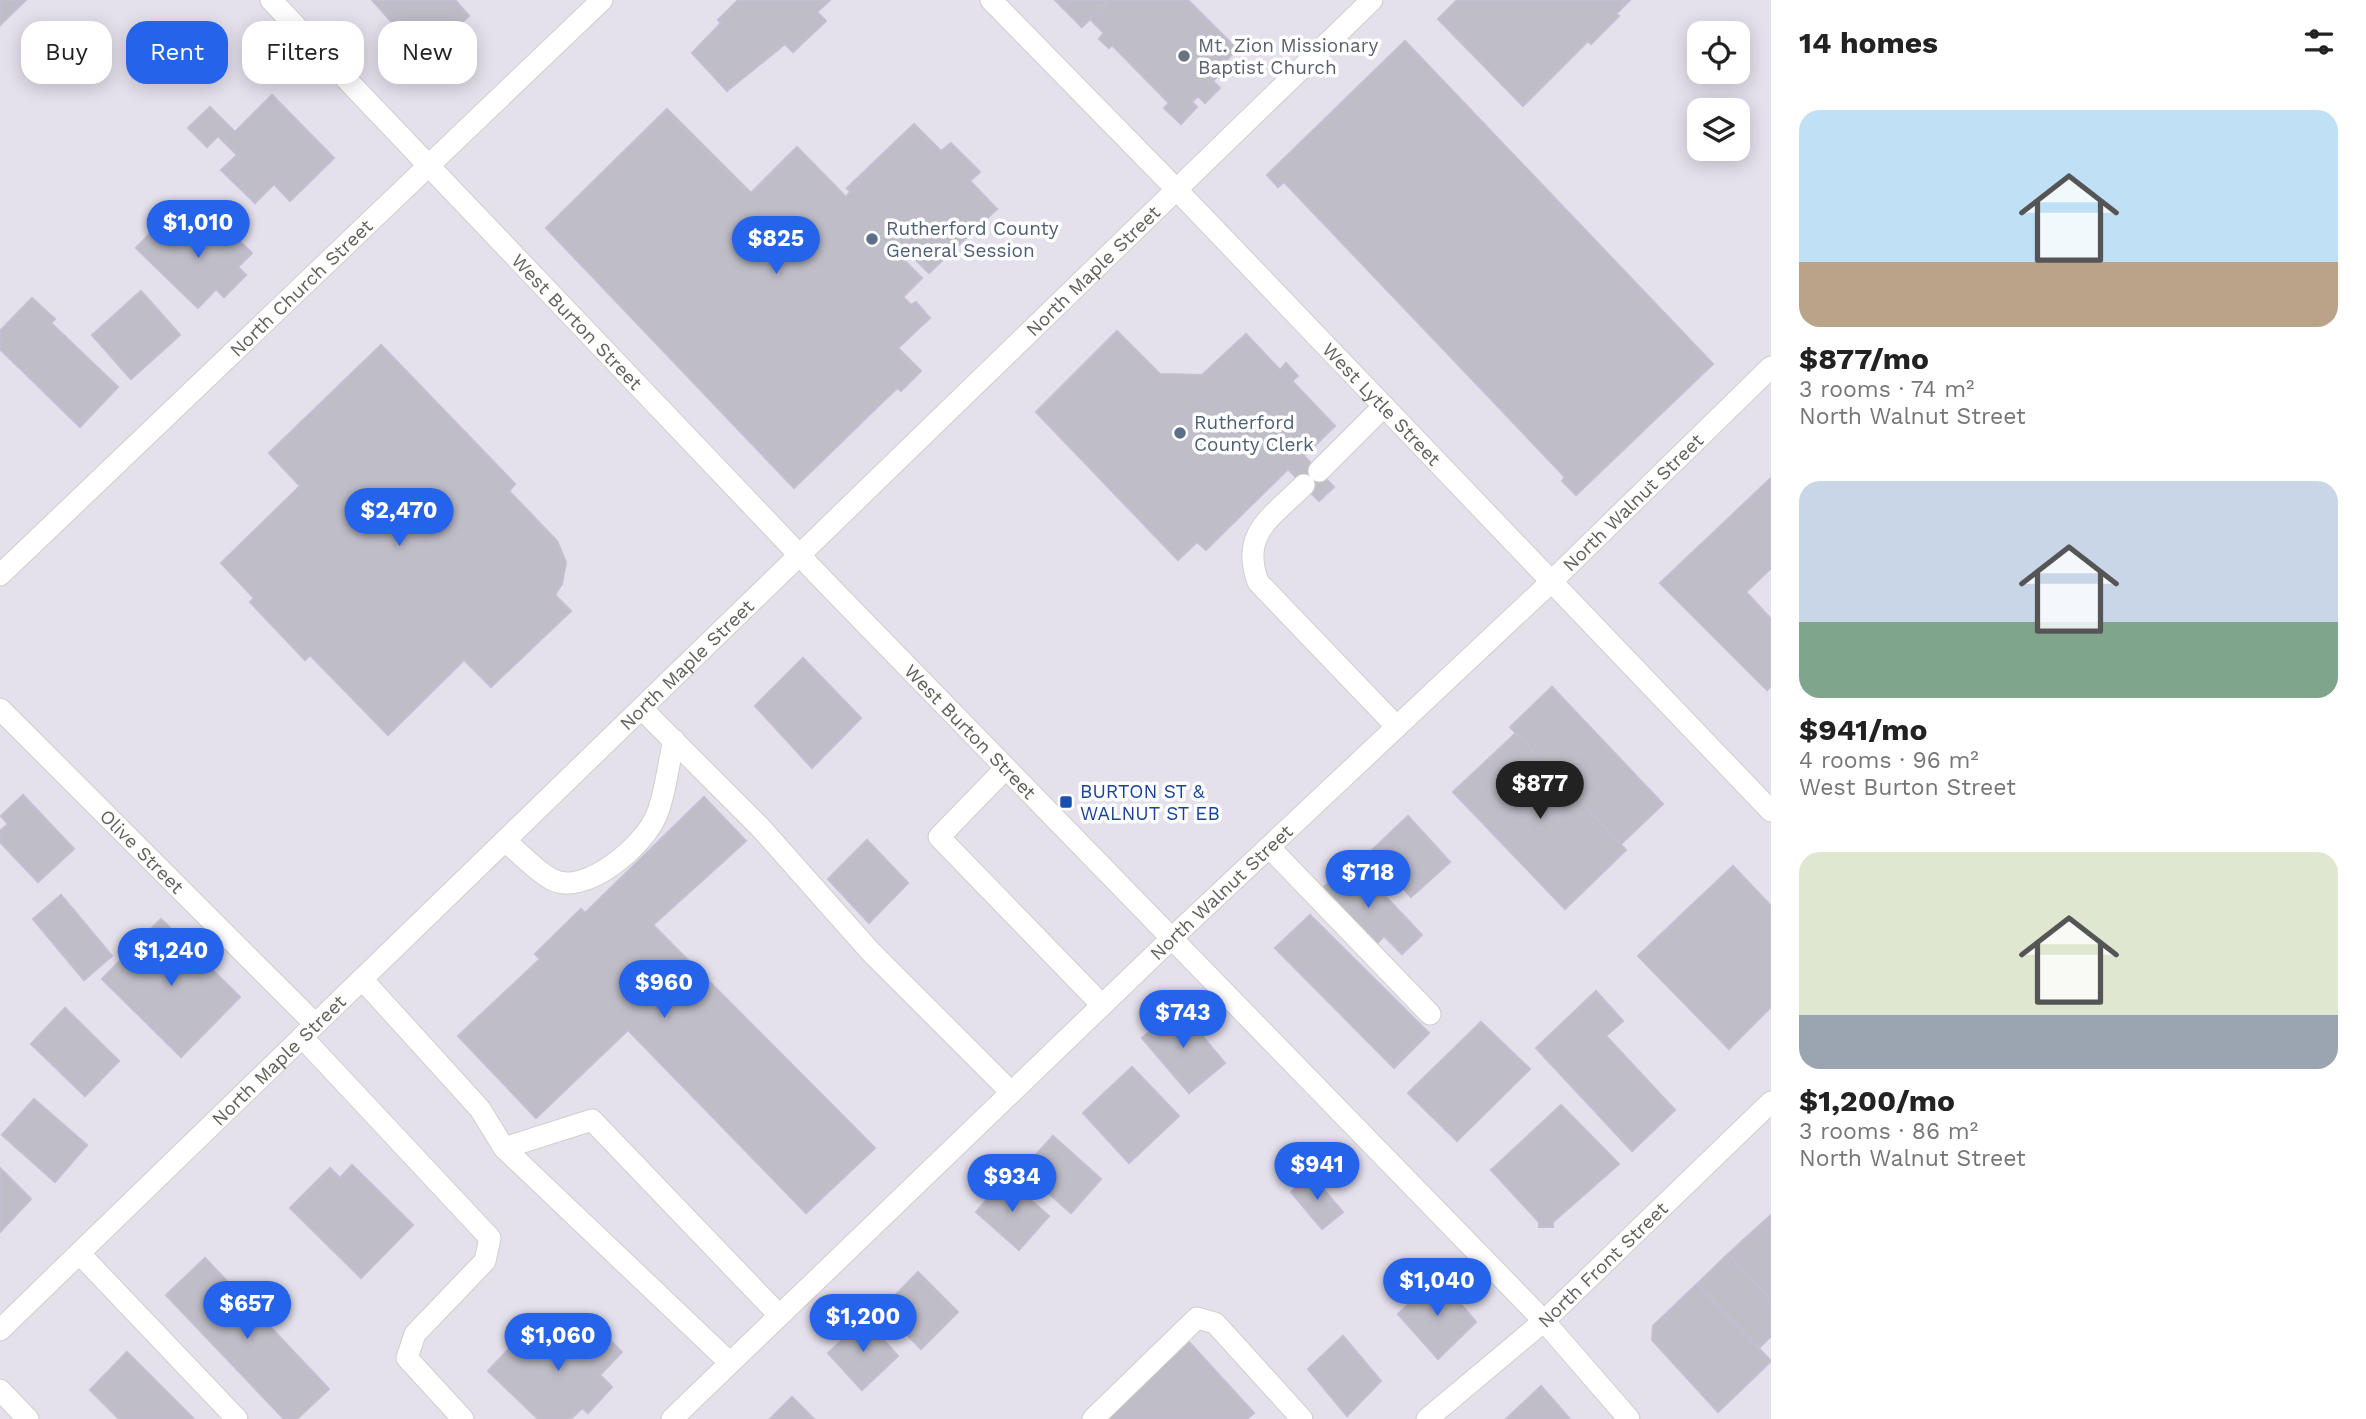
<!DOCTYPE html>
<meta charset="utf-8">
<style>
body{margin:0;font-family:"Work Sans",sans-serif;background:#f2f2f2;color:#222;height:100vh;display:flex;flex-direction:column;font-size:26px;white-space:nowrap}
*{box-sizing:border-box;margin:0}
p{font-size:23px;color:#767676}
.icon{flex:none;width:38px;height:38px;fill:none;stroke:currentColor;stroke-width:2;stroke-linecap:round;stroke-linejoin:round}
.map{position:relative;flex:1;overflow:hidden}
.details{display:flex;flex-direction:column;background:#fff;width:595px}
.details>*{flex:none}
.banner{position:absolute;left:21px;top:21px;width:665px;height:63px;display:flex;gap:14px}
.fabs{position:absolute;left:1687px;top:21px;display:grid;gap:14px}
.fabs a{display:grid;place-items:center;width:63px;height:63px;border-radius:14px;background:#fff;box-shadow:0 4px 18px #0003;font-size:35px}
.price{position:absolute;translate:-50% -60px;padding:0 16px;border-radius:24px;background:#2563eb;color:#fff;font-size:23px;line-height:46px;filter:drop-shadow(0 2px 4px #0008)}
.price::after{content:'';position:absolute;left:50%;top:42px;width:21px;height:16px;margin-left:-10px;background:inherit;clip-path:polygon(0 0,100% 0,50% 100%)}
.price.current{background:#222;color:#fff}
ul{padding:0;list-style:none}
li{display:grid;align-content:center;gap:14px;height:371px;padding:0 28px}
li span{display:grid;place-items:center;height:217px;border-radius:21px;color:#555}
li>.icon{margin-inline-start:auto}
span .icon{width:126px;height:126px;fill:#fffc;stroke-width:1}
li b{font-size:30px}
h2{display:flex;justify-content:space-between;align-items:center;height:84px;padding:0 28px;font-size:30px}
.chip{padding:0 24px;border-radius:21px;background:#fff;box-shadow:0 4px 18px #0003;font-size:24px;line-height:63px}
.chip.current{background:#2563eb;color:#fff}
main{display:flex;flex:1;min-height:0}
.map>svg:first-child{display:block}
</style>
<main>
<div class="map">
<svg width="1771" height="1419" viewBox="0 0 1771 1419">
<rect width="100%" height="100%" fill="#e4e0ec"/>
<g fill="#bfbdc7" stroke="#c3bed1" stroke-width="2">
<polygon points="0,0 26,0 0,25"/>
<polygon points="372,0 455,0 469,16 433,49 413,27 404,36"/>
<polygon points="738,0 830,0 817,12 826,21 793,52 785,44 727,91 692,53 721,23 718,20"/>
<polygon points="1055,0 1071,0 1063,8"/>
<polygon points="1071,0 1109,0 1082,27 1063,8"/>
<polygon points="1109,0 1188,0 1237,49 1227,60 1230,63 1213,81 1220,88 1205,103 1198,96 1192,102 1197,107 1181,124 1164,108 1169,103 1112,45 1109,48 1099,39 1104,33 1090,19"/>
<polygon points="1457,0 1630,0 1616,14 1619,16 1591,44 1588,41 1523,106 1438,19"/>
<polygon points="1405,41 1713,364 1576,495 1562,481 1565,477 1284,182 1278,187 1267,175"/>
<polygon points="272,95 334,158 290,201 274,184 255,203 221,170 237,155 218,136 207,147 188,128 210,107 235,132"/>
<polygon points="667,109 751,193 797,147 846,197 850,192 847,188 914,124 941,151 951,143 980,172 970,181 997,209 929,273 911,255 905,261 922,278 903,297 911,305 916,302 930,318 898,348 921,371 901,391 897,388 794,488 546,228"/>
<polygon points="212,215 252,253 238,267 246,275 224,297 216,289 198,308 136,248 158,225 181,247"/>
<polygon points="141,291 180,335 131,379 92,335"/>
<polygon points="32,298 55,319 51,323 118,387 80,427 0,349 0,331"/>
<polygon points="1117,331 1160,374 1202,375 1246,334 1280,370 1286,363 1298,376 1292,381 1335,426 1304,456 1334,487 1319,501 1288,469 1206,550 1197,542 1178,560 1036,412"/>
<polygon points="381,345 515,484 509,491 557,541 566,562 562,584 555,595 571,611 491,687 464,660 388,735 310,655 305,660 250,602 254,598 221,563 300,486 269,453"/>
<polygon points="1771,478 1771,568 1746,592 1771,619 1771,686 1767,690 1660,583"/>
<polygon points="803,658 861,718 812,768 755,706"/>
<polygon points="1552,687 1663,804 1621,844 1510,727"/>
<polygon points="1516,733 1626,850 1565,909 1453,792"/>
<polygon points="23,795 74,849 38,882 0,842 0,831 8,824 1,816"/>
<polygon points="704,797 746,841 653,925 875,1148 806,1213 628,1030 536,1118 458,1036 540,959 535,954 581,909 585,913"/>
<polygon points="1408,816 1450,862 1411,897 1370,852"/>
<polygon points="867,840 908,883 869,923 828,879"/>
<polygon points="1351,860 1422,935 1402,954 1384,936 1371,950 1317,894"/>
<polygon points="1733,866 1771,906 1771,1007 1729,1049 1638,956"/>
<polygon points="61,895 112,956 84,980 33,919"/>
<polygon points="1310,915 1429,1033 1394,1068 1275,948"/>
<polygon points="161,919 240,997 181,1057 102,979"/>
<polygon points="1596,991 1623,1021 1606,1036 1675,1110 1632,1151 1536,1048"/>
<polygon points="1178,1007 1225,1063 1189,1093 1142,1038"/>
<polygon points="65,1008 119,1061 85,1096 31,1044"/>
<polygon points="1481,1022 1530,1069 1457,1141 1408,1093"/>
<polygon points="1132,1067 1179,1116 1129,1163 1083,1113"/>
<polygon points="34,1099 87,1145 55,1182 2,1135"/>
<polygon points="1561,1105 1619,1164 1553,1222 1553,1227 1539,1227 1539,1222 1491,1170"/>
<polygon points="1053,1136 1101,1179 1071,1213 1022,1170"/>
<polygon points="352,1165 413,1225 361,1278 290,1208 330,1168 340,1178"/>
<polygon points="0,1168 31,1199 0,1232"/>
<polygon points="1311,1175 1343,1212 1322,1229 1291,1192"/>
<polygon points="1006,1178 1049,1216 1019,1250 976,1212"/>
<polygon points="1771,1215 1771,1234 1761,1224"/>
<polygon points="1761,1224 1771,1234 1771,1300 1728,1254"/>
<polygon points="1728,1254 1771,1300 1771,1336 1759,1348 1697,1284"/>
<polygon points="205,1258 329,1389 297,1419 284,1419 166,1295"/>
<polygon points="918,1272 958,1312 921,1349 882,1309"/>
<polygon points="1438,1277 1476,1322 1438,1359 1398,1314"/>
<polygon points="1697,1284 1771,1361 1718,1412 1652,1340 1653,1326"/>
<polygon points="865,1319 898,1356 862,1390 828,1353"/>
<polygon points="589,1320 622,1352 600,1375 612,1387 588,1413 582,1408 571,1419 538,1419 488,1371 525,1332 543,1350 558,1334 567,1342"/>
<polygon points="1343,1336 1381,1381 1347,1416 1308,1369"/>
<polygon points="1188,1341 1254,1413 1247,1419 1106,1419"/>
<polygon points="127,1352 194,1419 119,1419 90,1390"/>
<polygon points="1541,1386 1570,1419 1506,1419"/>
<polygon points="792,1397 814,1419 770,1419"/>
</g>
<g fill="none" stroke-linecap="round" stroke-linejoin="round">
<g stroke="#cfd0c9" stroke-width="23">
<g id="minor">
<path id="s1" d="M271,0L827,584L1544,1321L1629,1419"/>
<path id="s2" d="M991,0L1178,191L1771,811"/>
<polyline points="1319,471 1384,406"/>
<path d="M1304,485C1272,517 1240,533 1258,582L1397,727"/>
<path id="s3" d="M0,575L602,0"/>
<path id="s4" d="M0,709L315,1024"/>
<polyline points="642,709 760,827 870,951 1011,1092"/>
<polyline points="1006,768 939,837 1102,1005"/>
<path d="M505,841C520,853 535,870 551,879C585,898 646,844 657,814C666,792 668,764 674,740"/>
<polyline points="1269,847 1430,1014"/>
<polyline points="362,979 480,1109 504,1148"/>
<polyline points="302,1037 490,1238 485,1261 415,1334 407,1358 463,1419"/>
<polyline points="79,1253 237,1419"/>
<path id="s5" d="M0,1330L1372,0"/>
<polyline points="729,1362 504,1148 592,1120 778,1314"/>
<polyline points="0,1390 28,1419"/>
<path id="s6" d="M672,1419L1171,939L1552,581L1771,367"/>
<polyline points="1093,1419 1197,1318 1215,1323 1302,1419"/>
<path id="s7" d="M1427,1419L1544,1321L1771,1102"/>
</g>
</g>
<use href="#minor" stroke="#fff" stroke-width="21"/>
</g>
<circle fill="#6b7280" stroke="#fff" stroke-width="2.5" cx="1184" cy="56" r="7"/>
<g fill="#5c6f8a" stroke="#fff" stroke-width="2.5">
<circle cx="872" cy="239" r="7"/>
<circle cx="1180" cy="433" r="7"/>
</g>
<rect fill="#1a4fb4" stroke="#fff" stroke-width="2.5" x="1059" y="795" width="14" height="14" rx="3.5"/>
<g text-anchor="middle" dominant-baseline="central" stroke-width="7" stroke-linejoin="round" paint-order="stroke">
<g font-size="19" fill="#5b616d" stroke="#fff" text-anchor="start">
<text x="1198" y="45">Mt. Zion Missionary<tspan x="1198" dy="22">Baptist Church</tspan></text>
</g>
<g font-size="19" fill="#4e5e75" stroke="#fff" text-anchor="start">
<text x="886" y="228">Rutherford County<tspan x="886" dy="22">General Session</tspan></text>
<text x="1194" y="422">Rutherford<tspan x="1194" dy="22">County Clerk</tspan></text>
</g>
<g font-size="19" fill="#606259" stroke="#fff">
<text stroke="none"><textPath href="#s5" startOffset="1522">North Maple Street</textPath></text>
<text stroke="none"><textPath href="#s3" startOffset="416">North Church Street</textPath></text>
<text stroke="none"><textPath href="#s1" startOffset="444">West Burton Street</textPath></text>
<text stroke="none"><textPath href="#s2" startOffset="562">West Lytle Street</textPath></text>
<text stroke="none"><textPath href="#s6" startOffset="1328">North Walnut Street</textPath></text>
<text stroke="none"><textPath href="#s5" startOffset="956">North Maple Street</textPath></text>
<text stroke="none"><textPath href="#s1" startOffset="1012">West Burton Street</textPath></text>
<text stroke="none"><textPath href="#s4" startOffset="201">Olive Street</textPath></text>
<text stroke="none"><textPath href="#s6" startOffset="761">North Walnut Street</textPath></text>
<text stroke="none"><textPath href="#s5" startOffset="388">North Maple Street</textPath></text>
<text stroke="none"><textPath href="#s7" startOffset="234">North Front Street</textPath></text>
</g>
<g font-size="19" fill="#164399" stroke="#fff" text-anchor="start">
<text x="1080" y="791">BURTON ST &amp;<tspan x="1080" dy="22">WALNUT ST EB</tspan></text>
</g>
</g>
</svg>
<div class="fabs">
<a><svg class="icon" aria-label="locate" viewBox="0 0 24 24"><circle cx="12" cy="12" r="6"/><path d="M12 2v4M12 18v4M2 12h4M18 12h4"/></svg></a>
<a><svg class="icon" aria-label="layers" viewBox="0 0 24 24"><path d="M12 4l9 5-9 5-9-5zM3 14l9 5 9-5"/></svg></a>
</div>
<b class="price" style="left:198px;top:260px">$1,010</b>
<b class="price" style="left:776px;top:276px">$825</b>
<b class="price" style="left:399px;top:548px">$2,470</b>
<b class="price current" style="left:1540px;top:821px">$877</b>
<b class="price" style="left:1368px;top:910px">$718</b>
<b class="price" style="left:171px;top:988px">$1,240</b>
<b class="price" style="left:664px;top:1020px">$960</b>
<b class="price" style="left:1183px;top:1050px">$743</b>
<b class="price" style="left:1317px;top:1202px">$941</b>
<b class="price" style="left:1012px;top:1214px">$934</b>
<b class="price" style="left:1437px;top:1318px">$1,040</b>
<b class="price" style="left:247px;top:1341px">$657</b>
<b class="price" style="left:863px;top:1354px">$1,200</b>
<b class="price" style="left:558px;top:1373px">$1,060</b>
<div class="banner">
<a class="chip">Buy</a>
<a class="chip current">Rent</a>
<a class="chip">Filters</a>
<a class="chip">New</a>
</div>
</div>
<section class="details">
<h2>14 homes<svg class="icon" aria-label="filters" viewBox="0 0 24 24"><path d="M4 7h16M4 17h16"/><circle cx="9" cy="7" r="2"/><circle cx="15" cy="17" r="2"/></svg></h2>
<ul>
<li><span style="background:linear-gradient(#bfe0f5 70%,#b9a48a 0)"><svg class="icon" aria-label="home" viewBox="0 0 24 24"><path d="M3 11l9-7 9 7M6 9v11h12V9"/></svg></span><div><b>$877/mo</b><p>3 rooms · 74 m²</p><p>North Walnut Street</p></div></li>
<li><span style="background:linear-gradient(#c9d6e8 65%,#7fa58c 0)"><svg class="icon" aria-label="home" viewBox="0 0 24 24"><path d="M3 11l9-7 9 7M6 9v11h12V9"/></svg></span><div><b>$941/mo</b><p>4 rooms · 96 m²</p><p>West Burton Street</p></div></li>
<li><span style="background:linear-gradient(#dfe7d0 75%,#9aa5b1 0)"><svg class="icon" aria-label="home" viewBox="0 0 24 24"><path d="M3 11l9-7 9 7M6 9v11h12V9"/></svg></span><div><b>$1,200/mo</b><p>3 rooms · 86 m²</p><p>North Walnut Street</p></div></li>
</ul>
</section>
</main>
